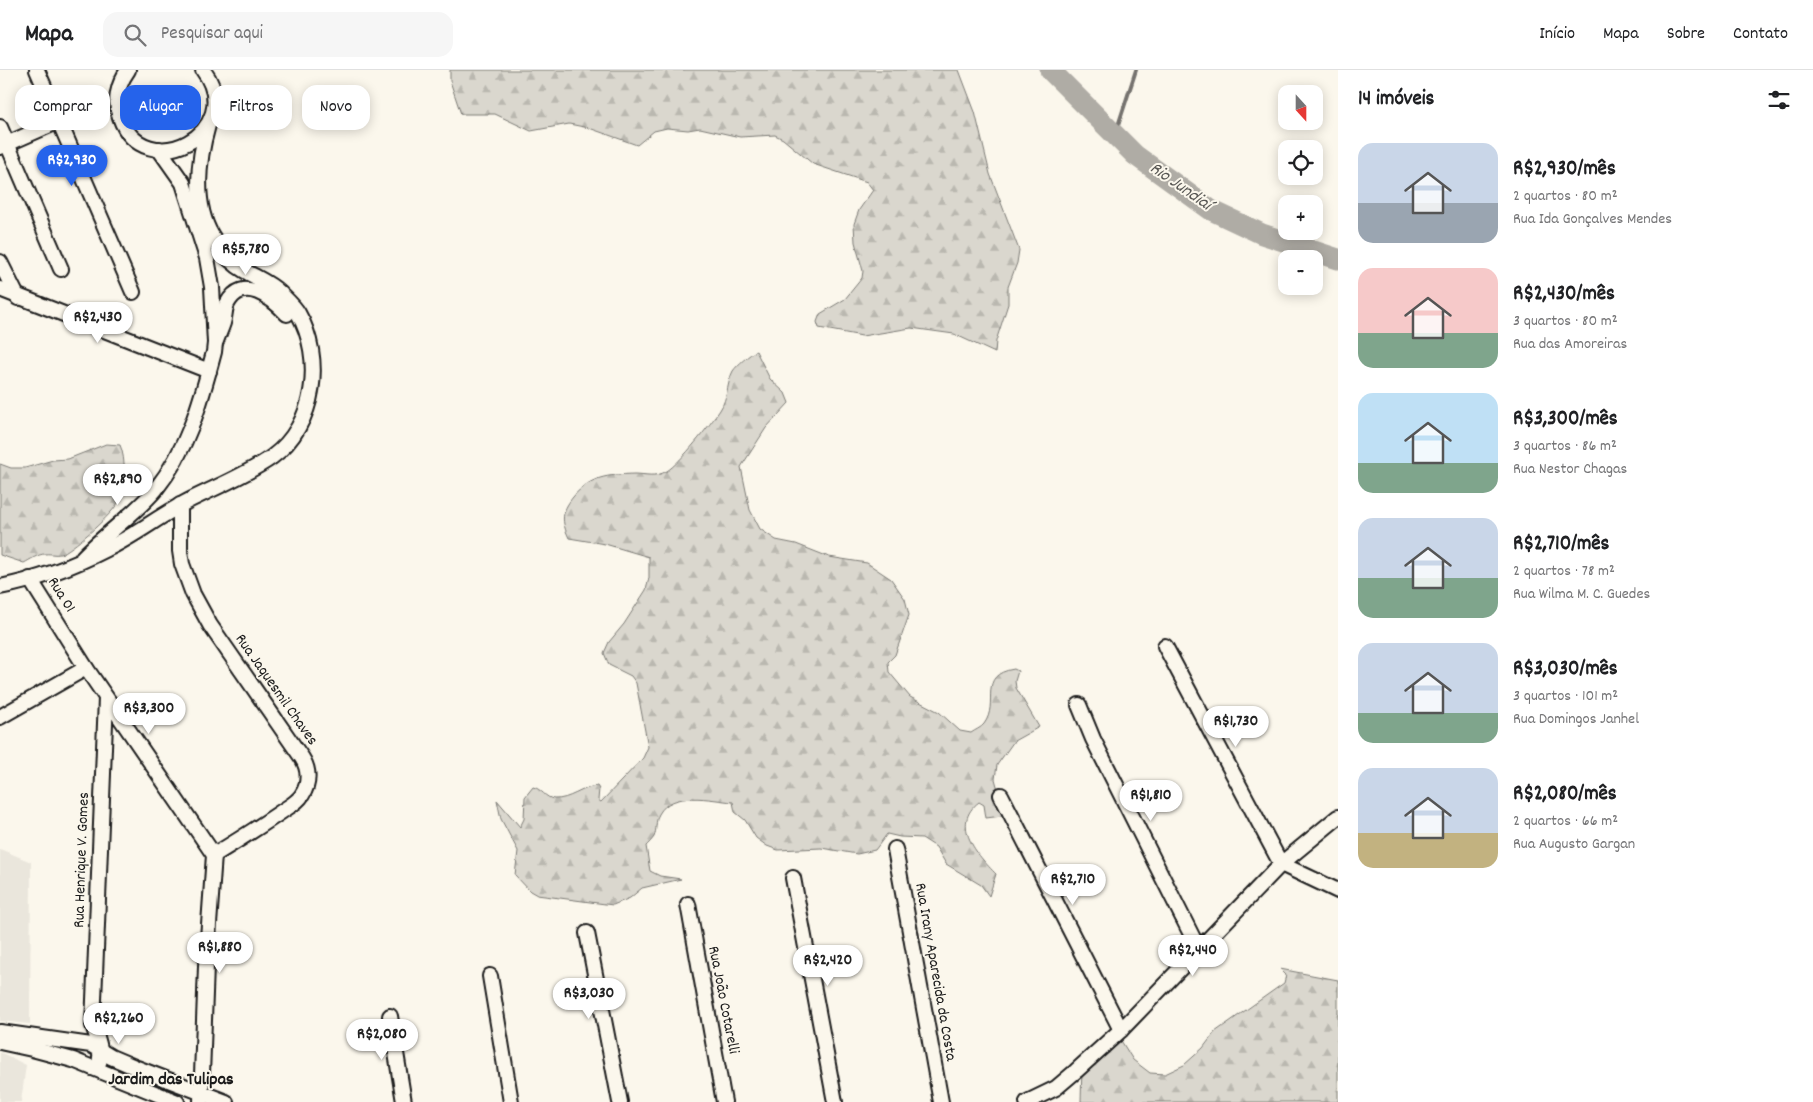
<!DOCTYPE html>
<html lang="pt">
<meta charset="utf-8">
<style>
body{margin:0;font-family:Dekko,sans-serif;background:#f6f6f6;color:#202124;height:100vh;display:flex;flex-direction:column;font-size:19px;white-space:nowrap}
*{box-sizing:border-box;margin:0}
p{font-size:16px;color:#757577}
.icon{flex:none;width:28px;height:28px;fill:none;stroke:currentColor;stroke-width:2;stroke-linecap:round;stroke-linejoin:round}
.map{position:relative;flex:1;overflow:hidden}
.sheet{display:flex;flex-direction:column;background:#fff;width:475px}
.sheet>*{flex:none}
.hud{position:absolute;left:15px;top:15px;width:475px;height:45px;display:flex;gap:10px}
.needle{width:32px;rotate:159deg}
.fabs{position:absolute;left:1278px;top:15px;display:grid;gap:10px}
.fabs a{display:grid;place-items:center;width:45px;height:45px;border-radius:10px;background:#fff;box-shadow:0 2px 12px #0003;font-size:25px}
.price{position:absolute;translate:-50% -42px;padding:0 11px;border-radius:18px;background:#fff;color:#222;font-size:16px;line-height:32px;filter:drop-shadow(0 1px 2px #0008)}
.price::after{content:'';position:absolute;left:50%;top:30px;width:15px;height:11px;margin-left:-8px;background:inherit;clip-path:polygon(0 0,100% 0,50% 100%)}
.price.on{background:#2563eb;color:#fff}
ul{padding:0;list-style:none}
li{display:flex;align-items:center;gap:15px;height:125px;padding:0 20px}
li span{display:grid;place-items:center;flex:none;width:140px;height:100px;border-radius:15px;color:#555}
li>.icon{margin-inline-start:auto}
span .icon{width:60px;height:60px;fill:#fffc;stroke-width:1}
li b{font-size:21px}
h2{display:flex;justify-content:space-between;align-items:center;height:60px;padding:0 20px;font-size:21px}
.pill{padding:0 18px;border-radius:15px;background:#fff;box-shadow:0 2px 12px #0003;font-size:18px;line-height:45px}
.pill.on{background:#2563eb;color:#fff}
header{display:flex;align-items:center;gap:30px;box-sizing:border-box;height:70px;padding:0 25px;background:#fff;border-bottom:1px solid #e0e0e0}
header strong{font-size:24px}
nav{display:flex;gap:28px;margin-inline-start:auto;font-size:18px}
.search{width:350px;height:45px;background:#f6f6f6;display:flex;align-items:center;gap:12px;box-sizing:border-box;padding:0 18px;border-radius:15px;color:#757577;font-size:19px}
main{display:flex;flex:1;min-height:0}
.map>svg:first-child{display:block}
</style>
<header>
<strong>Mapa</strong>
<div class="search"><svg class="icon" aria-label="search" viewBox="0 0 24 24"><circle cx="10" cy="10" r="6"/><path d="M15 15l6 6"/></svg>Pesquisar aqui</div>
<nav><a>Início</a><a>Mapa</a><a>Sobre</a><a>Contato</a></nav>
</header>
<main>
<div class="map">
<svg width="1338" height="1032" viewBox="0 0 1338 1032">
<defs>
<pattern id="forest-firs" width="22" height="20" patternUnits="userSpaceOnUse" patternTransform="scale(1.25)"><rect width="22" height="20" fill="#dad7ce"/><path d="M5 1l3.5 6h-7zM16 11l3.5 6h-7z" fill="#bab8b0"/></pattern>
</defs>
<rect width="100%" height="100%" fill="#fbf7ec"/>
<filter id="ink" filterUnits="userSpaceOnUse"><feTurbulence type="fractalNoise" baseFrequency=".02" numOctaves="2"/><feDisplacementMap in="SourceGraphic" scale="10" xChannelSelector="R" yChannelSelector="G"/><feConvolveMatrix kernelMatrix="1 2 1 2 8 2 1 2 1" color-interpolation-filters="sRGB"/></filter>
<g filter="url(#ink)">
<g fill="#eae6dc">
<polygon points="0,779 31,792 30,954 0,951"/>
<polygon points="0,982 26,995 21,1032 0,1032"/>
</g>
<g fill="url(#forest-firs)" stroke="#7b7a75">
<polygon points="450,0 959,0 975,42 990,104 1019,180 1017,193 1008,217 1008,234 996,271 995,283 954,264 911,258 862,266 819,258 817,252 820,244 845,229 862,208 863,201 855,172 854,154 859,140 873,120 867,112 813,94 783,69 775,65 740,67 700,58 688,60 667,58 654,61 637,75 589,58 569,54 531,61 495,44 461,44 450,11"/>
<path d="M756,281L770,309L785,323L789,333L766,358L741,397L750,440L760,459L776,470L796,474L829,487L867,493L891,509L905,529L909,545L895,585L888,592L889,602L910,627L939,642L960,661L971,663C975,660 981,658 984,654C1000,633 976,605 1014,599L1018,601L1015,611L1016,618L1039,657L1014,671L997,695L995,709L1003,737L1002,746L986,748L984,735L979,732C950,754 977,785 996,804L989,826L981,815L946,794L936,777L922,768L900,767L887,764L875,780L857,784L821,778L778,780L767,776L756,768L745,750L735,742L733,732C711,730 672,720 659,744C655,751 657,760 654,767C652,770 648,774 646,776L650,801L660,806L681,809L642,818L630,828L613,835L537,825L530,821L515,805L518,781L501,749L497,730L520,757L524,749L525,727L533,717C542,719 545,728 554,729C570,730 582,717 597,716L599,719L598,730L601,732L643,688L648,677L636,613L631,606L609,595L604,583L609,572L624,554L646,520L649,508V487L605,474L569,468C561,451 561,442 573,427C590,406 608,405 634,404C647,404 655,408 667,401C681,392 710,355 720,340C728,328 727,312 733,301C737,295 750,284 756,281Z"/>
<path d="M106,374L120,375C126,388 126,418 119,431C113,444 76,476 63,483C56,486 52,483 45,484C38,484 30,490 24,493L0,485V394L11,398H25L53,390L68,389Z"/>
<polygon points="1280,899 1338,910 1338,1032 1081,1032 1082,995 1120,969 1133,990 1150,1003 1165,1004 1184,995 1203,978 1215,962 1284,913 1286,905"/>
</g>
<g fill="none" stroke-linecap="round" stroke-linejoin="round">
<polyline stroke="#74726e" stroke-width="4" points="1115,65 1136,0"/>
<polyline stroke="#afaca5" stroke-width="21" points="1050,0 1135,85 1211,140 1262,164 1338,189"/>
<g stroke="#1c1c1c" stroke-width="18">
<g id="minor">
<polyline points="37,0 133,222"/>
<path d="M128,0C118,14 114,31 120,47C144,116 249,62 203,0"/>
<polyline points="0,57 61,199"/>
<polyline points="0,77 59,51"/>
<polyline points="0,192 18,228"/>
<polyline points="0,219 209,301"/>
<path d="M216,271C218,265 221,259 223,253C225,247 224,241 227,234C243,204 272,228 287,244"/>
<path d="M180,435V481L182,494L193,524L210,555L302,688C309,699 310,713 302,725C297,733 288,737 281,742C259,757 237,771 214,785"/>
<path d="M83,487C106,463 135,444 156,419C188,379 201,331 214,282L215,273L212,217L207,188L183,113L159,79"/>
<polyline points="30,509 86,598 214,785 206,896 201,1032"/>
<path d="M0,517C36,510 74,496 107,479C136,465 162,444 192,429C218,416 248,404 272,387C316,355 324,288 298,243C294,236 286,229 280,223C270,213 257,208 245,201C231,193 220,180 212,166C193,134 198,90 208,55"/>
<polyline points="1165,576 1281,794 1338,821"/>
<polyline points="1079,635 1093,669 1199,880"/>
<polyline points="0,647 86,598"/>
<polyline points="1001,725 1121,960"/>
<polyline points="895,779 941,1032"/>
<polyline points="793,808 835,1032"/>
<polyline points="688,834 724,1032"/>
<polyline points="587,863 620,1032"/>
<polyline points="490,906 511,1032"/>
<polyline points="390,946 404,1032"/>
<polyline points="0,962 91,975 111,987 137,998 226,1032"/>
<polyline points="0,972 32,979 73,990 177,1032"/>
<path d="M93,998L97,997C105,983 97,969 93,955L106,628"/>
<polyline points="1027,1032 1056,1018 1076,1001 1121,960 1281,794 1338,747"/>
</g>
</g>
<use href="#minor" stroke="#fbf7ec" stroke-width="14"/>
</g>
</g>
<g text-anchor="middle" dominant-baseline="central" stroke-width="4" stroke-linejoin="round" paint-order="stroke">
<g font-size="16" fill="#1c1c1c" stroke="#fbf7ec">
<text transform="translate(61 525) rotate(58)">Rua 01</text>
<text transform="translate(276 620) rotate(55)">Rua Jaquesmil Chaves</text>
<text transform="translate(82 790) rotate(-88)">Rua Henrique V. Gomes</text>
<text transform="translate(935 902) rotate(80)">Rua Irany Aparecida da Costa</text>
<text transform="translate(723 930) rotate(79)">Rua João Cotarelli</text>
</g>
<g font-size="18" font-style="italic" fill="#575653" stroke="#fbf7ec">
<text transform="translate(1180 117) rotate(35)">Rio Jundiaí</text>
</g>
<g font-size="18" font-weight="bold" fill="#1c1c1c" stroke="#fbf7ec">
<text x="171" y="1010">Jardim das Tulipas</text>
</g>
</g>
</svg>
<div class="fabs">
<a><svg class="needle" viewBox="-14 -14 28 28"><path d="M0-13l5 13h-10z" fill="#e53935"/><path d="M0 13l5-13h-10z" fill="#757577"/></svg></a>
<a><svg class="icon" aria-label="locate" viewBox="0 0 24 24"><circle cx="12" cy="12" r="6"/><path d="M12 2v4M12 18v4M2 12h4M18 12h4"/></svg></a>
<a>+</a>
<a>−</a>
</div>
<b class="price on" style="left:72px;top:117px">R$2,930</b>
<b class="price" style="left:246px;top:206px">R$5,780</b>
<b class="price" style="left:98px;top:274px">R$2,430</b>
<b class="price" style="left:118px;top:436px">R$2,890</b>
<b class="price" style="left:149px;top:665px">R$3,300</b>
<b class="price" style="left:1236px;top:678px">R$1,730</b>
<b class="price" style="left:1151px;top:752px">R$1,810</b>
<b class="price" style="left:1073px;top:836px">R$2,710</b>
<b class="price" style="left:220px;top:904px">R$1,880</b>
<b class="price" style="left:1193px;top:907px">R$2,440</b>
<b class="price" style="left:828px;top:917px">R$2,420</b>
<b class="price" style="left:589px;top:950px">R$3,030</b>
<b class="price" style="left:119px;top:975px">R$2,260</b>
<b class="price" style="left:382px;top:991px">R$2,080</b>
<div class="hud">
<a class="pill">Comprar</a>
<a class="pill on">Alugar</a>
<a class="pill">Filtros</a>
<a class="pill">Novo</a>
</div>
</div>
<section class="sheet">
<h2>14 imóveis<svg class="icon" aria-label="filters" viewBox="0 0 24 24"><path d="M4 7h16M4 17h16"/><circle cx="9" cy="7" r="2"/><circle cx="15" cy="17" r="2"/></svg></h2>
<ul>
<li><span style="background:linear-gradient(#c9d6e8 60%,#9aa5b1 0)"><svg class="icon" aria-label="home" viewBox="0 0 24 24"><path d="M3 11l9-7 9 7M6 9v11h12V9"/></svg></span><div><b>R$2,930/mês</b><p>2 quartos · 80 m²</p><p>Rua Ida Gonçalves Mendes</p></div></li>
<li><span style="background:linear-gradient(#f6c9c9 65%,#7fa58c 0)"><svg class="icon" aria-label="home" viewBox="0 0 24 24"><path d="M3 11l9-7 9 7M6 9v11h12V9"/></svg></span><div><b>R$2,430/mês</b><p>3 quartos · 80 m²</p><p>Rua das Amoreiras</p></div></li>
<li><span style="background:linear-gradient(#bfe0f5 70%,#7fa58c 0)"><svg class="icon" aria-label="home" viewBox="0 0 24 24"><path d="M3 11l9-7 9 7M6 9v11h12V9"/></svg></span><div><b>R$3,300/mês</b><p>3 quartos · 86 m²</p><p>Rua Nestor Chagas</p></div></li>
<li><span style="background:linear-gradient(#c9d6e8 60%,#7fa58c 0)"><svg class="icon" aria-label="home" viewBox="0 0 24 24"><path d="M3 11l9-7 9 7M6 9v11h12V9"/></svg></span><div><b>R$2,710/mês</b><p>2 quartos · 78 m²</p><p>Rua Wilma M. C. Guedes</p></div></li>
<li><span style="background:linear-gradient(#c9d6e8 70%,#7fa58c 0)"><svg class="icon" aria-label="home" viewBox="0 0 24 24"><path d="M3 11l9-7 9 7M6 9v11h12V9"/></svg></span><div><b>R$3,030/mês</b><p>3 quartos · 101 m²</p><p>Rua Domingos Janhel</p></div></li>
<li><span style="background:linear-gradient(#c9d6e8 65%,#c2b280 0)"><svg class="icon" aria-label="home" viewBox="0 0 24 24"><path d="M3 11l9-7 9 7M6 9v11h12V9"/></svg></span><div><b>R$2,080/mês</b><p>2 quartos · 66 m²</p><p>Rua Augusto Gargan</p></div></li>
</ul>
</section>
</main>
